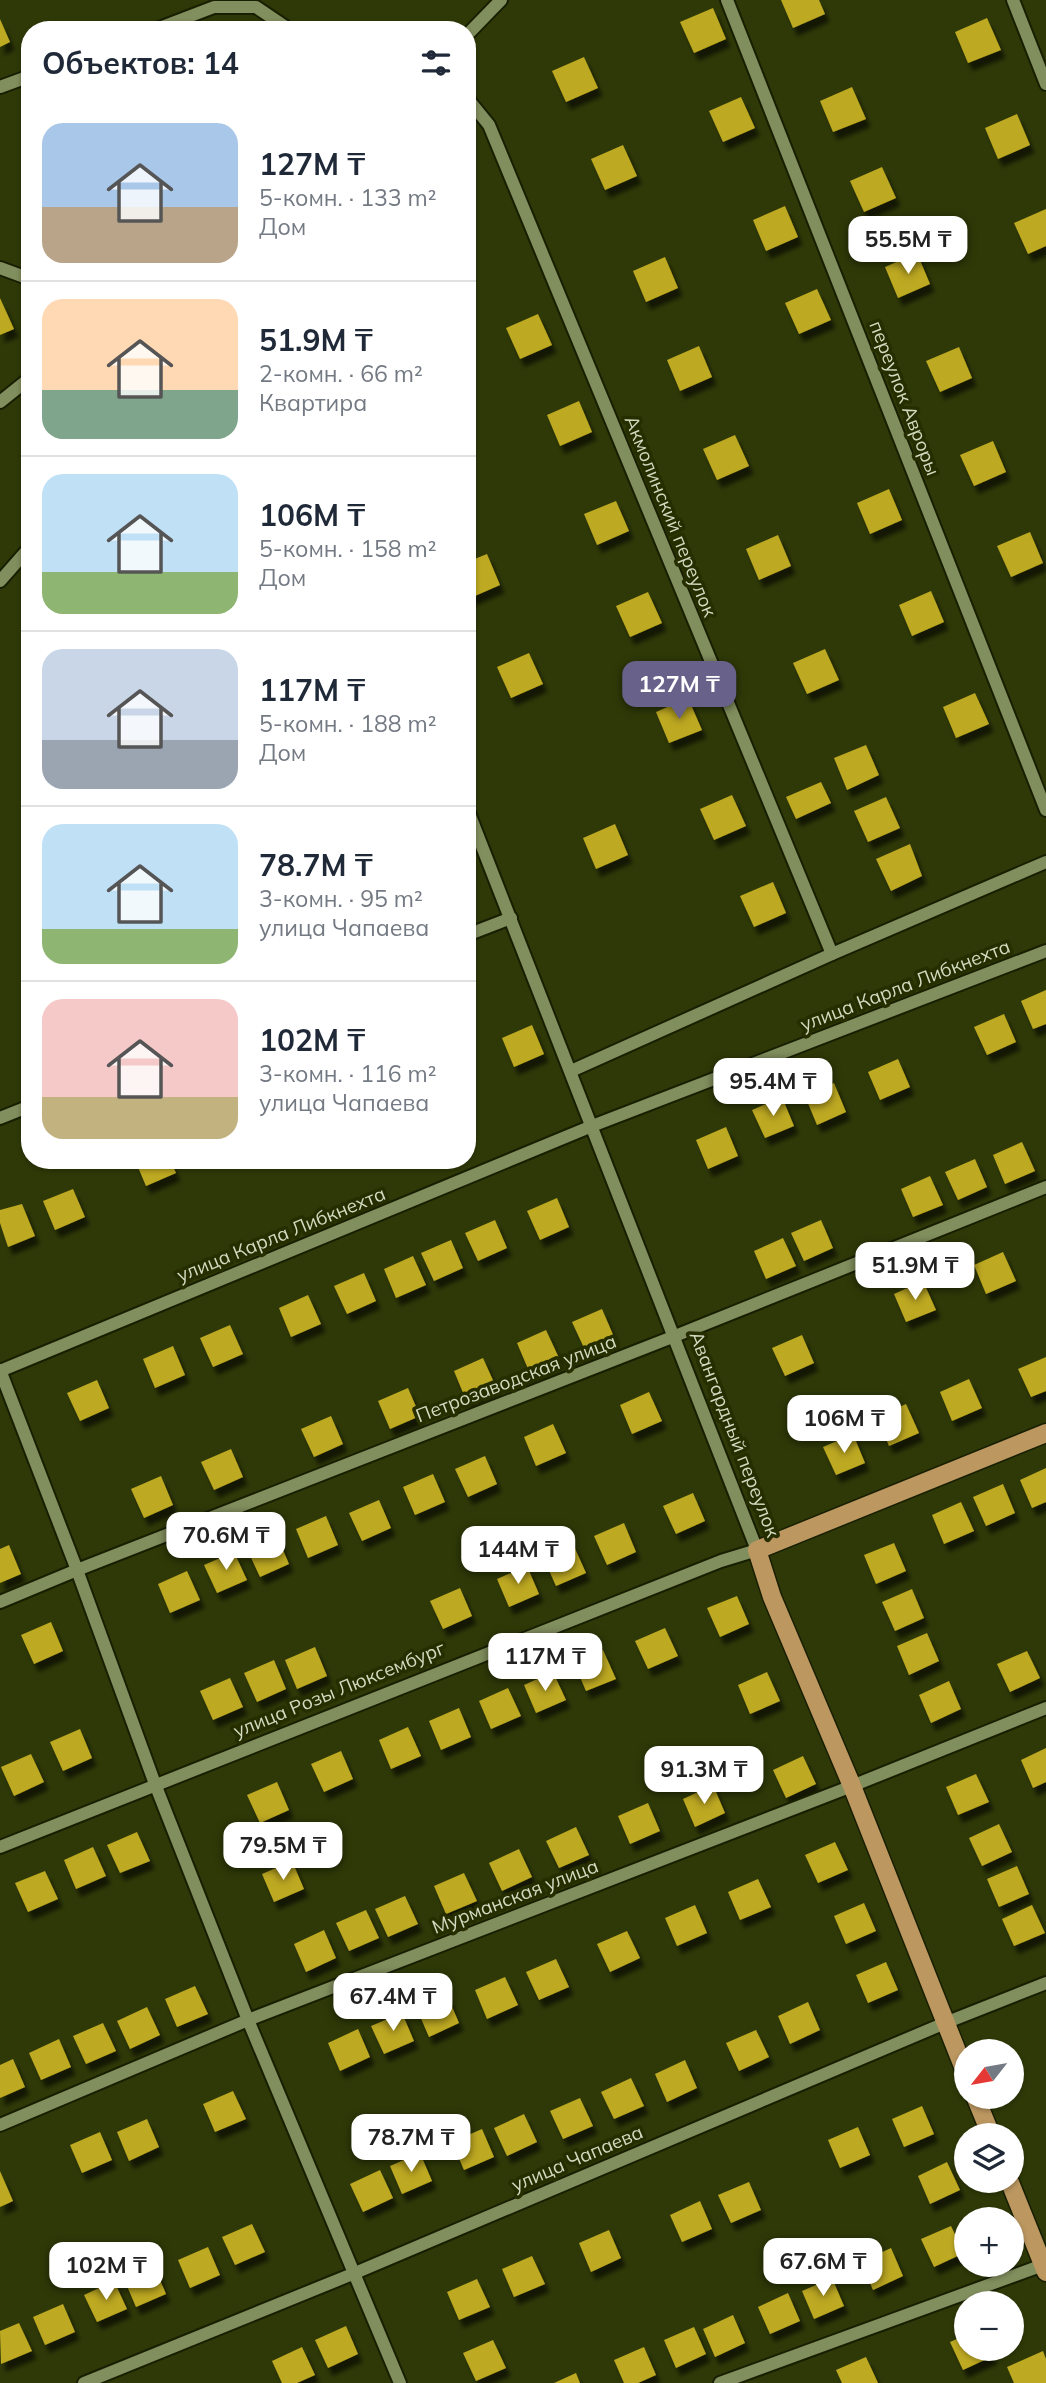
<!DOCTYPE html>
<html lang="ru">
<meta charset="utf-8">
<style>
body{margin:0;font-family:Mulish,sans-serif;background:#f6f6f7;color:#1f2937;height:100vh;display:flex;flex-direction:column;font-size:26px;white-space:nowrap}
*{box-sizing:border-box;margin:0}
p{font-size:23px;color:#747a83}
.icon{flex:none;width:38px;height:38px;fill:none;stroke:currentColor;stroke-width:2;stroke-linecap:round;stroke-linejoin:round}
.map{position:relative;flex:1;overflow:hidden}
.panel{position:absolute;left:21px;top:21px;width:455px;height:1148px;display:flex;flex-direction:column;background:#fff;border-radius:28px;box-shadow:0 2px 5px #0004}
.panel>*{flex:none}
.needle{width:46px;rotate:239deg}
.controls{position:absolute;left:954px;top:2039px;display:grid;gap:14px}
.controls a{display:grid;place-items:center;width:70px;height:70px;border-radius:50%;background:#fff;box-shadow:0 2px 5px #0004;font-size:35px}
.price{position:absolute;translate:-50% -60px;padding:0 16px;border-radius:14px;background:#fff;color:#222;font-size:23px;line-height:46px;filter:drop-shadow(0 2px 4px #0008)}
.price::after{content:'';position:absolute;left:50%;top:42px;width:21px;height:16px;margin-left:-10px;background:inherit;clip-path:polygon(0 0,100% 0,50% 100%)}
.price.selected{background:#68628b;color:#fff}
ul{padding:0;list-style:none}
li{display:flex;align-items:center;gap:21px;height:175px;padding:0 21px}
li+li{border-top:2px solid #e0e1e3}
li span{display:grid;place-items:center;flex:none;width:196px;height:140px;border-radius:21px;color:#555}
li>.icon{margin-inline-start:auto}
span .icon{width:84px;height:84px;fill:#fffc;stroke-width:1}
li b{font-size:30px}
h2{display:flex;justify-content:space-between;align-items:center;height:84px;padding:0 21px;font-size:30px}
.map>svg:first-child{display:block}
</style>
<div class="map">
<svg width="1046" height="2383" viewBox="0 0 1046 2383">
<defs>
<filter id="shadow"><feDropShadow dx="4.5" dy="8" stdDeviation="2" flood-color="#0009"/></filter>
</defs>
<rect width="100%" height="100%" fill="#2f3907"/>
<g fill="#bea920" filter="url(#shadow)">
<polygon points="781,0 819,0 825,14 793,28"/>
<polygon points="713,8 726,39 694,53 680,22"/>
<polygon points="987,18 1001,50 968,63 955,32"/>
<polygon points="0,19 10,42 0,47"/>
<polygon points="584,57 598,88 566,102 552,71"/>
<polygon points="852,87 866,119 833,132 820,101"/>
<polygon points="741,97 755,128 723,142 709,111"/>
<polygon points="1017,114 1030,145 998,159 985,128"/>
<polygon points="623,145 637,176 605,190 591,159"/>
<polygon points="882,167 896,198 864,212 850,181"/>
<polygon points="785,206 798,237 766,251 753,220"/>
<polygon points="1046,209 1046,246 1028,254 1014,223"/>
<polygon points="917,253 930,284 898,298 885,267"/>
<polygon points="665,257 678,288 646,302 633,271"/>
<polygon points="817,289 831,320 799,334 785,303"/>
<polygon points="0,298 14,329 0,335"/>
<polygon points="538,314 552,345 520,359 506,328"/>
<polygon points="699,346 712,377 680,391 667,360"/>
<polygon points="959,347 972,378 940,392 926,361"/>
<polygon points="579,401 592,432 560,446 547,415"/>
<polygon points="735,435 749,466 717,480 703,449"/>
<polygon points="993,441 1006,472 974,486 960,455"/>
<polygon points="889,489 902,520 870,534 857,503"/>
<polygon points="616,501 629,531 597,545 584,514"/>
<polygon points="1030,532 1043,563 1011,577 997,546"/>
<polygon points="778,535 791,566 759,580 746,549"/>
<polygon points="487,554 500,585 468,599 467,562"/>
<polygon points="931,591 944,622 912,636 899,605"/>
<polygon points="648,592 662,623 630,637 616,606"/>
<polygon points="825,649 839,680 807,694 793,663"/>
<polygon points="529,653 543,684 511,698 497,667"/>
<polygon points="975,693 989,724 956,738 943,707"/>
<polygon points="688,698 702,730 669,743 656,712"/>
<polygon points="866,745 879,775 847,790 834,758"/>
<polygon points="821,782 831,803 796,819 786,797"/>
<polygon points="732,795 746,826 714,840 700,809"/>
<polygon points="886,797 900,828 868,842 854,811"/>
<polygon points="615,824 628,855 596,869 583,838"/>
<polygon points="910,844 922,876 891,891 876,859"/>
<polygon points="773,882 786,913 754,927 740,896"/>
<polygon points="1046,990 1046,1024 1033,1029 1021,1001"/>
<polygon points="1004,1014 1016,1042 987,1055 974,1027"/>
<polygon points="532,1025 544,1054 514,1067 502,1038"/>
<polygon points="898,1059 910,1087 880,1100 868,1072"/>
<polygon points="834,1083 846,1112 817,1125 805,1096"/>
<polygon points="782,1097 794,1126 765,1138 752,1110"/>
<polygon points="726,1127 738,1156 708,1169 696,1140"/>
<polygon points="1022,1142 1035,1171 1005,1184 993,1155"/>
<polygon points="975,1159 987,1187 958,1200 945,1172"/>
<polygon points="135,1160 170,1160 176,1173 146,1186"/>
<polygon points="930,1176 943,1205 913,1217 901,1189"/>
<polygon points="73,1189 85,1217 55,1230 43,1201"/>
<polygon points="557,1198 569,1227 540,1240 527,1211"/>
<polygon points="22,1204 35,1236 8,1247 0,1223 0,1210"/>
<polygon points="495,1220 507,1248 478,1261 465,1233"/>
<polygon points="821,1220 833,1248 804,1261 791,1233"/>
<polygon points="783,1238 796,1266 766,1279 754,1251"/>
<polygon points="451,1240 463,1268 434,1281 421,1253"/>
<polygon points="1003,1252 1016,1281 986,1294 974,1265"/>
<polygon points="413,1256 426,1285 396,1298 384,1269"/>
<polygon points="364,1273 376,1301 347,1314 334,1286"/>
<polygon points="923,1281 936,1310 906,1322 894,1294"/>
<polygon points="308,1295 321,1324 291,1337 279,1308"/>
<polygon points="602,1309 614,1337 585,1350 572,1322"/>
<polygon points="230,1325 243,1354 213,1367 200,1338"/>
<polygon points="546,1330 559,1358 529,1371 517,1343"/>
<polygon points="802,1335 814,1363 785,1376 772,1348"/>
<polygon points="173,1346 185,1375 155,1388 143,1359"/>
<polygon points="1046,1357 1046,1391 1031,1397 1018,1369"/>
<polygon points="483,1358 496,1387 466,1400 454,1371"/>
<polygon points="969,1379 982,1408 952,1421 940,1392"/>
<polygon points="97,1380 109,1408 80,1421 67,1393"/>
<polygon points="408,1388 420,1416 390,1429 378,1401"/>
<polygon points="649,1392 662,1421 632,1434 620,1405"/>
<polygon points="906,1404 919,1433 889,1446 877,1417"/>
<polygon points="331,1416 343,1444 314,1457 301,1429"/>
<polygon points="553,1424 566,1453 536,1466 524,1437"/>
<polygon points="853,1434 865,1463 836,1475 823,1447"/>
<polygon points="231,1449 243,1477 214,1490 201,1462"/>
<polygon points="485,1456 497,1484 468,1497 455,1469"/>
<polygon points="1046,1468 1046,1502 1032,1508 1020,1480"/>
<polygon points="433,1474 445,1502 415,1515 403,1487"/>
<polygon points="161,1476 173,1505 144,1518 131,1489"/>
<polygon points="1003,1484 1015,1513 986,1526 973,1497"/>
<polygon points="693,1493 705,1521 676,1534 663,1506"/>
<polygon points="379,1500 391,1528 362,1541 349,1513"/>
<polygon points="961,1502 974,1531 944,1544 932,1515"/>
<polygon points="326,1516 338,1545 308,1558 296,1529"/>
<polygon points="624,1523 636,1552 607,1565 594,1536"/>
<polygon points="277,1536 289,1564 260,1577 247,1549"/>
<polygon points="894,1543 906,1571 876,1584 864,1555"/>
<polygon points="573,1544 586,1573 556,1586 543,1557"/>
<polygon points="9,1545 21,1574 0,1583 0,1549"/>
<polygon points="234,1552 247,1580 217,1593 204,1565"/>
<polygon points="527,1566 539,1594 509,1607 497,1579"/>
<polygon points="187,1571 200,1600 170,1613 158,1584"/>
<polygon points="460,1588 472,1616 443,1629 430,1601"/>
<polygon points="912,1589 924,1618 895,1631 882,1602"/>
<polygon points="737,1596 749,1624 720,1637 707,1608"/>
<polygon points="51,1622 63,1651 34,1664 21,1635"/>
<polygon points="665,1628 678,1656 648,1669 635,1641"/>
<polygon points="927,1633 939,1661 909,1675 897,1646"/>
<polygon points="315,1647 327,1676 297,1689 285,1660"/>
<polygon points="603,1650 616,1679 586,1691 574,1663"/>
<polygon points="1027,1651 1040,1678 1010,1692 997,1664"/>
<polygon points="274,1660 286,1689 257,1702 244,1673"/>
<polygon points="553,1672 566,1700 536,1713 524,1685"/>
<polygon points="767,1672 780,1701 750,1714 738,1685"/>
<polygon points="230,1678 243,1707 213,1720 200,1691"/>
<polygon points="949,1681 961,1709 931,1723 919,1695"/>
<polygon points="508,1688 521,1716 491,1729 479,1701"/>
<polygon points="459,1708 471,1737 441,1750 429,1721"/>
<polygon points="408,1727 421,1756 391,1769 379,1740"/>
<polygon points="80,1729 92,1758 63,1771 50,1742"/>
<polygon points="1046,1748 1046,1782 1033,1788 1021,1760"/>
<polygon points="341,1751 353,1779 324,1792 311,1764"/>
<polygon points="31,1754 44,1782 14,1796 1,1767"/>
<polygon points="803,1756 816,1784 786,1798 773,1770"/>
<polygon points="976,1774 989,1802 958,1815 946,1787"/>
<polygon points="277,1782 289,1810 260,1823 247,1795"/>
<polygon points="713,1785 725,1813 695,1827 683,1799"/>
<polygon points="648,1803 660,1831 630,1844 618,1816"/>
<polygon points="999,1824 1012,1852 982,1866 969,1838"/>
<polygon points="576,1827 589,1855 559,1868 546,1841"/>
<polygon points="137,1832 150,1861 120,1873 107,1845"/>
<polygon points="835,1842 848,1870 818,1883 805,1855"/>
<polygon points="93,1847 106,1876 76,1889 64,1860"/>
<polygon points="519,1849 532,1877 502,1891 489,1863"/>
<polygon points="292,1861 304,1889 274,1902 262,1874"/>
<polygon points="1017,1866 1029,1894 999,1907 987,1879"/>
<polygon points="45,1871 58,1899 28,1912 15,1883"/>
<polygon points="464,1873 477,1901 446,1914 434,1886"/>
<polygon points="758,1879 771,1907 740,1920 728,1892"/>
<polygon points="405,1896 418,1924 388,1937 375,1909"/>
<polygon points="864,1903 876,1931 846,1944 834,1916"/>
<polygon points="695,1905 707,1933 677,1946 665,1918"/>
<polygon points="1032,1905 1045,1933 1014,1946 1002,1919"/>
<polygon points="366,1910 379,1938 349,1951 336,1923"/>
<polygon points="324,1930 336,1958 306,1972 294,1944"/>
<polygon points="627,1931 640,1958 610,1972 597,1944"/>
<polygon points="556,1959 569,1987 539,2000 526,1972"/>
<polygon points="886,1962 898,1990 868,2003 856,1975"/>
<polygon points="505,1977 518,2005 487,2019 475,1990"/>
<polygon points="195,1986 208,2014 177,2027 165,1999"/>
<polygon points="447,1995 459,2023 429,2037 417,2009"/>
<polygon points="808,2002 820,2030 790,2044 778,2016"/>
<polygon points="147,2007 160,2035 130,2049 117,2021"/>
<polygon points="402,2013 414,2041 384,2054 371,2026"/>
<polygon points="103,2023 116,2051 86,2064 73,2036"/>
<polygon points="358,2029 370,2057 340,2071 328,2043"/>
<polygon points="756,2030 769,2057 739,2071 726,2043"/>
<polygon points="59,2039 71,2067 41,2080 29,2053"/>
<polygon points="13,2059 25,2087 0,2098 0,2065"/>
<polygon points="685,2060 697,2088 667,2102 655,2074"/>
<polygon points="631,2078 644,2106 614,2119 601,2092"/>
<polygon points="233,2091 246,2119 215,2132 203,2104"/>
<polygon points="580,2098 593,2126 563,2139 550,2111"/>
<polygon points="922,2106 934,2134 904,2147 892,2119"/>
<polygon points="524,2114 537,2142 507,2156 494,2128"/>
<polygon points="147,2119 159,2147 129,2161 117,2132"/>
<polygon points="858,2127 870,2155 840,2168 828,2140"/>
<polygon points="482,2129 494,2157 464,2170 452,2142"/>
<polygon points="100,2132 112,2160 82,2173 70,2145"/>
<polygon points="420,2153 432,2181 402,2194 390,2166"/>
<polygon points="947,2162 960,2190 930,2204 918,2176"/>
<polygon points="380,2170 393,2198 363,2212 350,2184"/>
<polygon points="0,2171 13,2201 0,2207"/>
<polygon points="749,2182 761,2210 731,2223 718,2195"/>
<polygon points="700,2201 712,2229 682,2242 670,2215"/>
<polygon points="252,2224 265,2252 235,2265 222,2237"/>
<polygon points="951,2226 964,2253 934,2267 921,2239"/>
<polygon points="609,2230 621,2258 591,2272 579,2243"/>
<polygon points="208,2247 220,2275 190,2288 178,2260"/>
<polygon points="891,2248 903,2276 873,2290 861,2262"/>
<polygon points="532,2256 545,2284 514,2297 502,2269"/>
<polygon points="154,2266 166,2294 136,2307 124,2279"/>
<polygon points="832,2278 844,2306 814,2319 802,2291"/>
<polygon points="477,2279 490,2307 459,2320 447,2292"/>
<polygon points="114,2281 127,2309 97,2322 84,2295"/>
<polygon points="788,2293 800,2321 770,2334 758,2307"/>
<polygon points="63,2304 75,2332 45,2345 33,2317"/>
<polygon points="733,2315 745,2343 715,2357 703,2329"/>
<polygon points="19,2323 32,2351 1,2364 0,2331"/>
<polygon points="346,2326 358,2354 328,2368 315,2340"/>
<polygon points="694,2327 706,2354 676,2368 664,2340"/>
<polygon points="966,2335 966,2348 989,2348 993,2356 963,2370 950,2342"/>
<polygon points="493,2340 506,2368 476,2381 463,2353"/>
<polygon points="302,2347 315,2375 297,2383 282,2383 272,2361"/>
<polygon points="644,2347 656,2375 638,2383 624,2383 614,2360"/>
<polygon points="1043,2351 1046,2359 1046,2383 1014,2383 1007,2367"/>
<polygon points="866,2357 878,2383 842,2383 836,2370"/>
<polygon points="576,2373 580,2383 554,2383"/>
</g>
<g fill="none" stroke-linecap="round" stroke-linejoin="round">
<g stroke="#181f00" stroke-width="16">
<g id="minor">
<polyline points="727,0 1046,810"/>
<polyline points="1013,0 1046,84"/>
<polyline points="154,30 214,7 256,7 290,30"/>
<polyline points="467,35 501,0"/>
<polyline points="0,87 30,76"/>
<polyline points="467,98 489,125 832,954"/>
<polyline points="0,268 30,279"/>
<polyline points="0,402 30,378"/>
<polyline points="0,581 30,547"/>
<polyline points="467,935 511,918"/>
<polyline points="571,1071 832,954 1046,862"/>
<polyline points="0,1118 30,1106"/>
<polyline points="0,1370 77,1570 155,1784 248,2020 400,2383"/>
<polyline points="0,1371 592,1126 1046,951"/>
<polyline points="0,1602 77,1570 675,1336 1046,1187"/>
<polyline points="0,1847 721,1561 757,1550 467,808"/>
<polyline points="0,2125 248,2020 852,1786 1046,1708"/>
<polyline points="84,2383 355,2273 945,2023 1046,1983"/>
<polyline points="720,2383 1043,2265"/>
</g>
</g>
<g stroke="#181f00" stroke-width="21">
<g id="major">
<polyline points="966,2074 852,1786 772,1597 757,1550 1046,1433"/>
<polyline points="975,2096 991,2135"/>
<polyline points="1009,2180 1046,2272"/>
</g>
</g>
<use href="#minor" stroke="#818e5d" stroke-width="12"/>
<use href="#major" stroke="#bc9760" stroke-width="18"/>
</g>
<g text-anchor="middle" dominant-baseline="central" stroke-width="7" stroke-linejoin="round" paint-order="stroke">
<g font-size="19" fill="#d2dac0" stroke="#262e00">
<text transform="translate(905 398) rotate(69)">переулок Авроры</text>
<text transform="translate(671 516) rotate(68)">Акмолинский переулок</text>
<text transform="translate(905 985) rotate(-21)">улица Карла Либкнехта</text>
<text transform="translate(281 1234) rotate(-22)">улица Карла Либкнехта</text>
<text transform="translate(516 1378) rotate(-21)">Петрозаводская улица</text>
<text transform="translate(735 1434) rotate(69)">Авангардный переулок</text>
<text transform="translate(339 1689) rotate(-22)">улица Розы Люксембург</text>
<text transform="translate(515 1896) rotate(-21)">Мурманская улица</text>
<text transform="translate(577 2158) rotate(-23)">улица Чапаева</text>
</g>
</g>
</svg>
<div class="controls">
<a><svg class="needle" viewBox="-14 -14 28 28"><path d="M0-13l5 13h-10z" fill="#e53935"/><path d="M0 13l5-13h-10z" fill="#747a83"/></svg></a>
<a><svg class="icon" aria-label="layers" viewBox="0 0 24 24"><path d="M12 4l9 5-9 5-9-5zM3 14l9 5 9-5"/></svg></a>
<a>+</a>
<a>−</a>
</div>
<b class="price" style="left:908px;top:276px">55.5M ₸</b>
<b class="price selected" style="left:679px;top:721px">127M ₸</b>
<b class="price" style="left:773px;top:1118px">95.4M ₸</b>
<b class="price" style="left:915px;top:1302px">51.9M ₸</b>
<b class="price" style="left:844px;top:1455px">106M ₸</b>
<b class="price" style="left:226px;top:1572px">70.6M ₸</b>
<b class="price" style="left:518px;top:1586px">144M ₸</b>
<b class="price" style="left:545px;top:1693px">117M ₸</b>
<b class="price" style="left:704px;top:1806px">91.3M ₸</b>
<b class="price" style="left:283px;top:1882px">79.5M ₸</b>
<b class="price" style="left:393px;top:2033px">67.4M ₸</b>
<b class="price" style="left:411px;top:2174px">78.7M ₸</b>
<b class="price" style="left:823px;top:2298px">67.6M ₸</b>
<b class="price" style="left:106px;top:2302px">102M ₸</b>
<section class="panel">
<h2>Объектов: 14<svg class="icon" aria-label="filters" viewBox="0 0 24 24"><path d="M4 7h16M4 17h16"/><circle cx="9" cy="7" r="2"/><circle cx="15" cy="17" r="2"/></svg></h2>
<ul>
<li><span style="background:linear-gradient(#a9c7e8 60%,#b9a48a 0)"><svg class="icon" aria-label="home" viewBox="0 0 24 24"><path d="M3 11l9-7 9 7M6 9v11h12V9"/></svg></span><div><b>127M ₸</b><p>5-комн. · 133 m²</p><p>Дом</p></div></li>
<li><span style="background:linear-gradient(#ffd9b3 65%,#7fa58c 0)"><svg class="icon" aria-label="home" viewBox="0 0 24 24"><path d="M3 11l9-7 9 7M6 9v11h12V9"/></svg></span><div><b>51.9M ₸</b><p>2-комн. · 66 m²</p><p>Квартира</p></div></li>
<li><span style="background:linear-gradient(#bfe0f5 70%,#8fb573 0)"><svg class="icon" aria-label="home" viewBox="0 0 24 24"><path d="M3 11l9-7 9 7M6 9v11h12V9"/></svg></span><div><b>106M ₸</b><p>5-комн. · 158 m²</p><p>Дом</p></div></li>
<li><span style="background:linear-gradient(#c9d6e8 65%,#9aa5b1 0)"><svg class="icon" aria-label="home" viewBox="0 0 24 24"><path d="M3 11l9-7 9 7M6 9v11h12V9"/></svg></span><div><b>117M ₸</b><p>5-комн. · 188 m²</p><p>Дом</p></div></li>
<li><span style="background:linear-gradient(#bfe0f5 75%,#8fb573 0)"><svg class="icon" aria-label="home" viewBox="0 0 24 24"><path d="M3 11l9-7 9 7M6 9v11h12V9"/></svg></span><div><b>78.7M ₸</b><p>3-комн. · 95 m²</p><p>улица Чапаева</p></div></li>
<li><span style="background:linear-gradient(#f6c9c9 70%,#c2b280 0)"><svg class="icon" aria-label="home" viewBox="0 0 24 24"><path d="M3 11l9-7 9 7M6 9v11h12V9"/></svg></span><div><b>102M ₸</b><p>3-комн. · 116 m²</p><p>улица Чапаева</p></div></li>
</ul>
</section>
</div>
